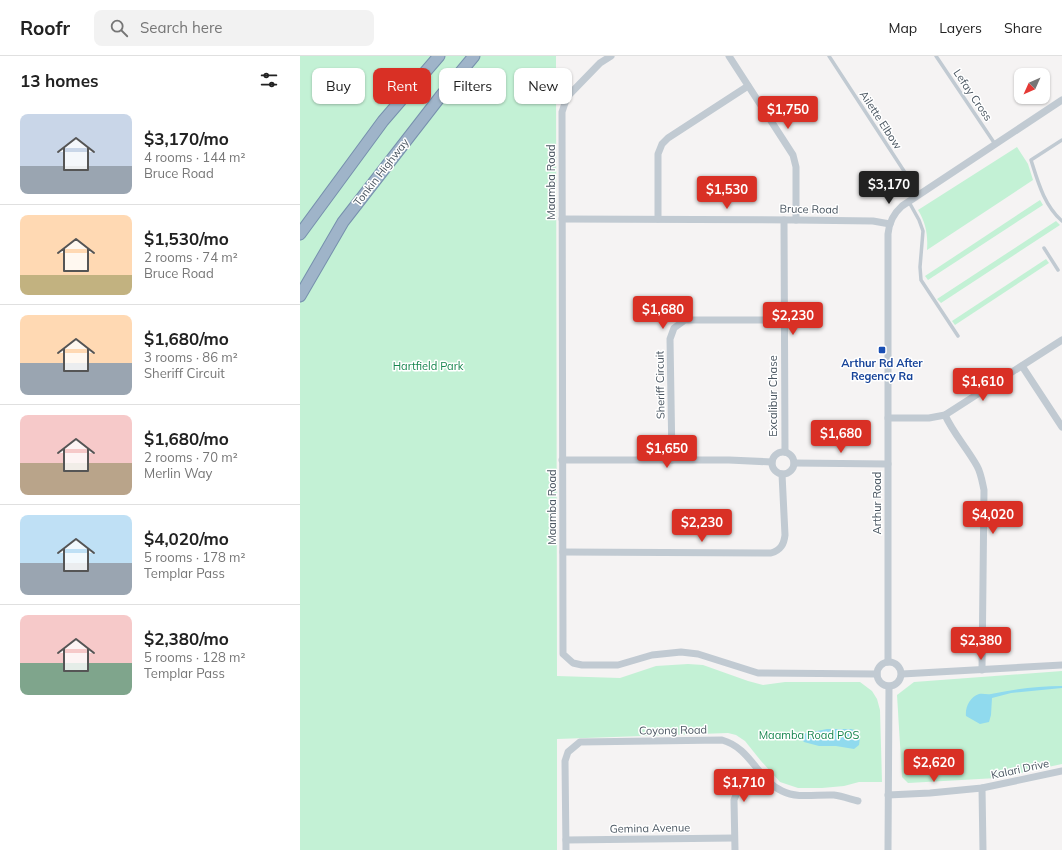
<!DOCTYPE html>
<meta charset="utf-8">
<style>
body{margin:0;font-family:Mulish,sans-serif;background:#f2f2f2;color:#222;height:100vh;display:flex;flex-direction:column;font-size:15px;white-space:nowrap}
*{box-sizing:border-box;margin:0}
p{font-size:13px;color:#767676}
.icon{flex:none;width:22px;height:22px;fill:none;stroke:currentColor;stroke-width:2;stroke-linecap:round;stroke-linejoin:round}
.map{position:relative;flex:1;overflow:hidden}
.sheet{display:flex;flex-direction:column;background:#fff;width:300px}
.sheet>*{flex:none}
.top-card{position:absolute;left:12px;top:12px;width:380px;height:36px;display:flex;gap:8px}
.needle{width:26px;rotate:225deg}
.fabs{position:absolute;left:714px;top:12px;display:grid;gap:8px}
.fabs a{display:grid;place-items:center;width:36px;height:36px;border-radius:8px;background:#fff;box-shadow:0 1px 3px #0004;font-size:20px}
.price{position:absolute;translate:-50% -34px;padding:0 9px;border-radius:4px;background:#d93025;color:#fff;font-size:13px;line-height:26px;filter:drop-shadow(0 1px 2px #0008)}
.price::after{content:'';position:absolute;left:50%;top:24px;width:12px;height:9px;margin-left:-6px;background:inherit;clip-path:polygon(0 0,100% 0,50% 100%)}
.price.current{background:#222;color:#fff}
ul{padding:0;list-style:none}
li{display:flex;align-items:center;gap:12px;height:100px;padding:0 20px}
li+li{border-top:1px solid #e0e0e0}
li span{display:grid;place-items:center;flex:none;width:112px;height:80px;border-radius:8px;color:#555}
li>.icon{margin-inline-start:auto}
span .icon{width:48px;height:48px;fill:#fffc;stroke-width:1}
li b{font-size:17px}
h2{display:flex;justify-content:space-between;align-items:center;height:48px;padding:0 20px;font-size:17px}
.pill{padding:0 14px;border-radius:8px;background:#fff;box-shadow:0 1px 3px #0004;font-size:14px;line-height:36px}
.pill.current{background:#d93025;color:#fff}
header{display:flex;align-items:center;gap:24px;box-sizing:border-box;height:56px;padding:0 20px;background:#fff;border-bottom:1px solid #e0e0e0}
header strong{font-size:19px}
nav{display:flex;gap:22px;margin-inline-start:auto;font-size:14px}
.search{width:280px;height:36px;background:#f2f2f2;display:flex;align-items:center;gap:10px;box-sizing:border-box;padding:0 14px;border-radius:8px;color:#767676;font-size:15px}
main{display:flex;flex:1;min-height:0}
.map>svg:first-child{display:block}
</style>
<header>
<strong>Roofr</strong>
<div class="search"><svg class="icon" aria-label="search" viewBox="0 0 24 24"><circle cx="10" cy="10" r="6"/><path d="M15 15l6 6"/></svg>Search here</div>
<nav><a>Map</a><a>Layers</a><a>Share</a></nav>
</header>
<main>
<section class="sheet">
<h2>13 homes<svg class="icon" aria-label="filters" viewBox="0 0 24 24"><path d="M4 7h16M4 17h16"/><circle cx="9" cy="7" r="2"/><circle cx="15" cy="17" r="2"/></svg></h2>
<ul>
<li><span style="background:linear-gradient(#c9d6e8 65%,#9aa5b1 0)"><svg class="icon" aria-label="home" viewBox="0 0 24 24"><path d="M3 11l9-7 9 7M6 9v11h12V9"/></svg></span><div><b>$3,170/mo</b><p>4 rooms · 144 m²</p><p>Bruce Road</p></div></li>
<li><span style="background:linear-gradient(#ffd9b3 75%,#c2b280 0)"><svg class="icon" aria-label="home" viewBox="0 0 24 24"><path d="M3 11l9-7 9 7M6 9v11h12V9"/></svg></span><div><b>$1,530/mo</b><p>2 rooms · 74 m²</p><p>Bruce Road</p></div></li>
<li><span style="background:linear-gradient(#ffd9b3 60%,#9aa5b1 0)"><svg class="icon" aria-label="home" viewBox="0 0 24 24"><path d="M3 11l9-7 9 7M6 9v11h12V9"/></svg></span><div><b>$1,680/mo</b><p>3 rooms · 86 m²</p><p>Sheriff Circuit</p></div></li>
<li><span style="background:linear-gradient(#f6c9c9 60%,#b9a48a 0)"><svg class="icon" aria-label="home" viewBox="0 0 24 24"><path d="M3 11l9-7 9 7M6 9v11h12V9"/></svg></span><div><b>$1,680/mo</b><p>2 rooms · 70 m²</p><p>Merlin Way</p></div></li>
<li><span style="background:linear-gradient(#bfe0f5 60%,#9aa5b1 0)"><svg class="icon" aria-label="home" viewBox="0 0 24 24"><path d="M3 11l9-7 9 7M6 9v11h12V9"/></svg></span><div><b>$4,020/mo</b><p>5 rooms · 178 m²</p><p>Templar Pass</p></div></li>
<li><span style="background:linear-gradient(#f6c9c9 60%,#7fa58c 0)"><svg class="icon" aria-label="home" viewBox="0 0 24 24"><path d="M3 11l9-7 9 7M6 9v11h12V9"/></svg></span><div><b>$2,380/mo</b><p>5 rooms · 128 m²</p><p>Templar Pass</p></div></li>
</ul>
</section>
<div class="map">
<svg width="762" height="794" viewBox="0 0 762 794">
<rect width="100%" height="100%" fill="#f5f3f3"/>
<g fill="#c3f1d5">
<polygon points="0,0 256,0 257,620 320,622 356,610 388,608 403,609 448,625 463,629 485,626 560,626 572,635 577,643 580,654 582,726 559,726 544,730 522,732 498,732 480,726 461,705 445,685 436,679 428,677 257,683 257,794 0,794"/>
<path d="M717,91L728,108L733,124L627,194C628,179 626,167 618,154Z"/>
<polygon points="740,144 743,149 628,224 625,220"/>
<polygon points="756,165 760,169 641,247 637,243"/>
<polygon points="746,203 749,207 655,269 652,265"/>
<polygon points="762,615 762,708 697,722 608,727 602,721 597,639 614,626"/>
</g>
<g fill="#90daee">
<path d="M762,630V632L711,637L692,642L691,659L689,666L680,668L666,660C665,651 670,641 679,638C683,637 687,639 691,638C715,633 738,630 762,630Z"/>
<polygon points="527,673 551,673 558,675 560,681 559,689 554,693 536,690 519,690 504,686 498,679"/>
</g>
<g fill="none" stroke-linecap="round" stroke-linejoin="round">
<g stroke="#7690ad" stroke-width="13">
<g id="trunk">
<polyline points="0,178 83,65 139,0"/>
<polyline points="0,240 43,166 140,41 174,0"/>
</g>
</g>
<g stroke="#c1cad2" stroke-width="3.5">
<polyline points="529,0 619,138"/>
<polyline points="636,0 695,88"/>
<path d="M762,84L731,104C738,126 744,149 762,165"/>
<polyline points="609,146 619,164 623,175 620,211 621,224 658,280"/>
<polyline points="744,192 758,214"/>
</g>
<g stroke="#c1cad2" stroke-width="7">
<polyline points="311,0 300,7 267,41 262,56 263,598 273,607 282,609 318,609 352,599 381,596 398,598 458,617 577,618"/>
<polyline points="429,0 493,99 496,111 496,164"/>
<polyline points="262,163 496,164 573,165 590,168"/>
<polyline points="358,163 358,98 362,88 368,82 448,30"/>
<polyline points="484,164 485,396"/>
<polyline points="722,310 762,371"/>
<path d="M645,359C653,377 667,392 677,410C681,417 682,425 684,434L682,614"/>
<polyline points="588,362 629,362 645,359 762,284"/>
<circle cx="483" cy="407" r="11"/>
<polyline points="262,404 429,404 472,406"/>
<polyline points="372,404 370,283 374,272 385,264 484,264"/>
<polyline points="494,407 588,408"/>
<path d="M263,496L471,497C481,494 484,488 485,479L482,418"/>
<circle cx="589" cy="618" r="12"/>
<path d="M588,606V178C589,166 593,158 602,150L762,44"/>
<polyline points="602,618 762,609"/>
<polyline points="682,732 683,794"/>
<polyline points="588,739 630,737 682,732 762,715"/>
<polyline points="266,784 434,782"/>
<path d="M266,794L265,705L268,696L280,686L422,684C451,692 457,723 482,735C498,743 517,738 534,739C542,740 550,743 558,745"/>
<polyline points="435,794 434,744 438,734 459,715"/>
<polyline points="588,794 589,630"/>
</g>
<use href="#trunk" stroke="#9fb4c9" stroke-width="11"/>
</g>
<rect fill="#1a4fb4" stroke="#fff" stroke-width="1.5" x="578" y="290" width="8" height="8" rx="2"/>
<g text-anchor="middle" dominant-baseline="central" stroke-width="3" stroke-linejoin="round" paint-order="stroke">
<g font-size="11" fill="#4a5661" stroke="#fff">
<text transform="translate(673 39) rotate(56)">Lefay Cross</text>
<text transform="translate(581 64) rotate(57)">Ailette Elbow</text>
<text transform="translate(81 116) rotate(-52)">Tonkin Highway</text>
<text transform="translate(251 126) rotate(-90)">Maamba Road</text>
<text transform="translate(509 153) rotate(1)">Bruce Road</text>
<text transform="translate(360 329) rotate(-91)">Sheriff Circuit</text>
<text transform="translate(473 340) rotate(-90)">Excalibur Chase</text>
<text transform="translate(577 447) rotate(-90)">Arthur Road</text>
<text transform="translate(252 451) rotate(-90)">Maamba Road</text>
<text transform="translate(373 674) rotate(-1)">Coyong Road</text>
<text transform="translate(720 713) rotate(-12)">Kalari Drive</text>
<text transform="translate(350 772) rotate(-1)">Gemina Avenue</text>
</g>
<g font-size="11" font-weight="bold" fill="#164399" stroke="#fff">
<text x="582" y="307">Arthur Rd After<tspan x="582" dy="13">Regency Ra</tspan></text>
</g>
<g font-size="11" fill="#17864f" stroke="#fff">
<text x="128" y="310">Hartfield Park</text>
<text x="509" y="679">Maamba Road POS</text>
</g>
</g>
</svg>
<div class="fabs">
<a><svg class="needle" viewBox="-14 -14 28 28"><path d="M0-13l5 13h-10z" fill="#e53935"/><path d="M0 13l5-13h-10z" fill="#767676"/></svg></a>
</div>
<b class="price" style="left:488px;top:74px">$1,750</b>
<b class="price current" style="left:589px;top:149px">$3,170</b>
<b class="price" style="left:427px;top:154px">$1,530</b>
<b class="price" style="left:363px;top:274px">$1,680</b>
<b class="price" style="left:493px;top:280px">$2,230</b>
<b class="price" style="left:683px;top:346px">$1,610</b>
<b class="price" style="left:541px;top:398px">$1,680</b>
<b class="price" style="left:367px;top:413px">$1,650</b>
<b class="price" style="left:693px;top:479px">$4,020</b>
<b class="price" style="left:402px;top:487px">$2,230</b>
<b class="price" style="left:681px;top:605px">$2,380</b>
<b class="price" style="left:634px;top:727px">$2,620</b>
<b class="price" style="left:444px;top:747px">$1,710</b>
<div class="top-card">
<a class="pill">Buy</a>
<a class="pill current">Rent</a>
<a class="pill">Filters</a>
<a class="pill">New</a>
</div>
</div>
</main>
